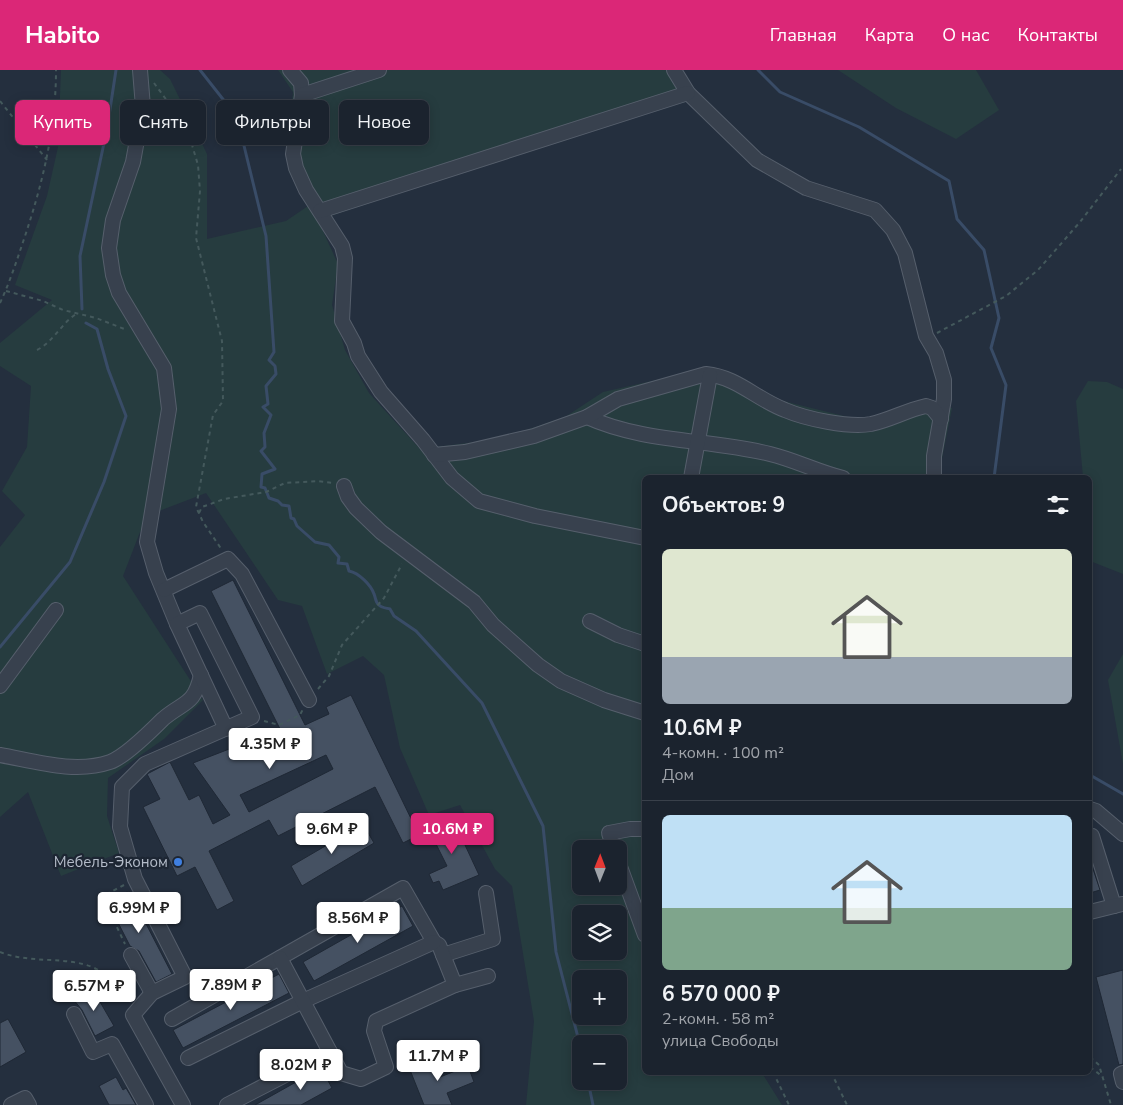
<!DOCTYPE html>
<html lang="ru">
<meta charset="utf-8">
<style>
body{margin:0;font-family:"Nunito Sans",sans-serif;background:#242b36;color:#f1f3f6;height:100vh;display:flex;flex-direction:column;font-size:19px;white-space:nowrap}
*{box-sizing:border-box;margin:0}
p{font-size:16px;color:#a0a4aa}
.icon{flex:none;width:28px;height:28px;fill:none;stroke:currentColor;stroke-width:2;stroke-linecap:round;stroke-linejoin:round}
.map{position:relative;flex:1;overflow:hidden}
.side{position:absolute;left:642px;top:405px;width:450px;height:600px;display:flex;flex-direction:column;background:#1b232e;border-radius:8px;box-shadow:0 2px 12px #0003,0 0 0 1px #39404a}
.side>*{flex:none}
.hud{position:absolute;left:15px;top:30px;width:475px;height:45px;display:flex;gap:10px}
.needle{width:32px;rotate:1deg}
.fabs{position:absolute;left:572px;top:770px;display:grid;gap:10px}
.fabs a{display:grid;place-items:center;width:55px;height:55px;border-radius:8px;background:#1b232e;box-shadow:0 2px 12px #0003,0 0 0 1px #39404a;font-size:25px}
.price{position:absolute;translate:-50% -42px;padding:0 11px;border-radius:5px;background:#fff;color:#222;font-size:16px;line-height:32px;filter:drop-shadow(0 1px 2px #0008)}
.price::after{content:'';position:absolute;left:50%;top:30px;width:15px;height:11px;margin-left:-8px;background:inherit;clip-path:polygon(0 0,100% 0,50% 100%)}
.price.selected{background:#db2777;color:#fff}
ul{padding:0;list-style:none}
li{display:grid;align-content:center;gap:10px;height:265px;padding:0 20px}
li+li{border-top:1px solid #39404a}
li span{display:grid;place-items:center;height:155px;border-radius:8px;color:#555}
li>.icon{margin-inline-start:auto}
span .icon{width:90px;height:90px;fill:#fffc;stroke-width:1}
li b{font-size:21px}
h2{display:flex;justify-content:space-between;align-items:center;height:60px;padding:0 20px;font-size:21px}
.chip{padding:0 18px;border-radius:8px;background:#1b232e;box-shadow:0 2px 12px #0003,0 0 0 1px #39404a;font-size:18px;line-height:45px}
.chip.selected{background:#db2777;color:#fff}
header{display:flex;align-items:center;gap:30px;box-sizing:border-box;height:70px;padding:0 25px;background:#db2777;color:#fff}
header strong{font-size:24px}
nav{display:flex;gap:28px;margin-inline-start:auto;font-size:18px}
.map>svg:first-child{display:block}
</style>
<header>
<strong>Habito</strong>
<nav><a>Главная</a><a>Карта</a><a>О нас</a><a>Контакты</a></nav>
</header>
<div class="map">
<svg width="1123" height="1035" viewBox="0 0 1123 1035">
<rect width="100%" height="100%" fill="#242f3e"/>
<g fill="#263c3f" fill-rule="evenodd">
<path d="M61,0H160L170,9L207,84V169L286,151L308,136L289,102V67L293,22L278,0H681L695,25L318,150L338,194L332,235L345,280L369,323L420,379L499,369L565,347L603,322L705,299L735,304L779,330L852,348L871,347L926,330L952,338L940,398L943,407L645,408V1002L762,1003L782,1035H526L534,951L512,816L495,799L460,735L429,745L400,678L384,605L363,586L327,604L302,536L278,530L206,423L159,441L140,462L123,506L203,630L164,669L108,708L107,746L119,783L61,806L28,722L0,747V477L25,445L2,421L27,377L31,316L0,296V273L52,230L15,215L47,126L58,77ZM581,779H619V816H581ZM581,844H619V881H581ZM581,909H619V946H581ZM581,974H619V1011H581Z"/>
<polygon points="838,0 976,0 999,40 956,69 896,38"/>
<polygon points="1088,311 1107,312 1123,319 1123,504 1090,491 1090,408 1083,407 1076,331"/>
<polygon points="1123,584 1123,694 1108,610"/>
</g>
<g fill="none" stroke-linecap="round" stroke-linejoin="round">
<g stroke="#394c67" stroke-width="3">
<path d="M200,0L237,47L266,166L274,282L269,290L275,296L276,304L266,316L268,334L263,337L271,345L264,363L265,377L261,381L275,399L262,404L261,417L265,418L269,428L278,431L282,435L289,436L291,448L294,449L297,456L315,472L329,475L339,487L338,493L347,494L349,501C359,503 371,515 374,524C376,528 375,532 379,535C382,538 386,538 390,539L394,546L416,561L482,633L543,756L556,882L581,979"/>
<polyline points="758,0 780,22 859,57 949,111 957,149 984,180 999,248 991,278 1006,315 994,408"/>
<polyline points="82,239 80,186 107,59 116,0"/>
<polyline points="0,577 70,492 104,412 126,346 108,299 97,259 86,253"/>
<polyline points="1090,705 1123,724"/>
<polyline points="588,1011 593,1035"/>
</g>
</g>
<g fill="#455162" stroke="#1f2835" fill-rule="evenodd">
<path d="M233,510L305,655L329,644L326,637L351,625L419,765L403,773L375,717L278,766L269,750L209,781L234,831L217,840L195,797L177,806L143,737L160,729L147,704L170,692L189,730L199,725L213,754L230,745L193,693L237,676L242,687L284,667L211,521ZM326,685L333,699L249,742L240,725Z"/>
<polygon points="455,747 468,774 465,775 479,805 443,820 439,811 433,813 429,804 447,796 429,760"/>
<polygon points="363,754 374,773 302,816 291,796"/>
<polygon points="1090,796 1092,796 1100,820 1090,823"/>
<polygon points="129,821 172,904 156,912 139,881 130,876 107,831"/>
<polygon points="402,836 413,856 314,911 303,892"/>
<polygon points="1123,900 1123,994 1119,995 1096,907"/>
<polygon points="279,904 289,923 183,978 173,960"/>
<polygon points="92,918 114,956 95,966 82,940 73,929"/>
<polygon points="8,949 26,982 0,997 0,953"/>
<polygon points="432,986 440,1007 468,996 474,1012 447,1023 452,1035 424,1035 408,995"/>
<polygon points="321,998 332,1018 301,1035 255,1035"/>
<polygon points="116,1007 123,1020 126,1018 136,1035 109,1035 99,1016"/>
</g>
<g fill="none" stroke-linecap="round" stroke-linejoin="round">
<g stroke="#565f6c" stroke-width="16">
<g id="minor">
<polyline points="140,0 143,37 133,92 113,150 109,178 113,205 119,223 164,298 169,339 147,472 156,503 177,554"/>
<polyline points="290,0 301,13 302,25 293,84 296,98 306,120 342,176 345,188 342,251 354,273 358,286 381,322 423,370 452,408 479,431 535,446 645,468"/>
<polyline points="674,0 688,23 757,90 806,118 875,140 893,160 905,183 926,266 936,283 944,310 944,329 934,386 934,408"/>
<polyline points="302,25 379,0"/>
<polyline points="320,141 688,23"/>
<path d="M587,347C644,373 710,369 770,384C795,390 818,402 843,408"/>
<path d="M434,385L465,382L534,366L587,347L618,329L706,304C737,307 756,329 785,340C806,349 849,358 871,354C890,350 907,340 926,336L932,338L941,349"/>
<polyline points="691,408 710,305"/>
<polyline points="344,416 348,427 356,438 381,462 474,532 493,555 538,595 561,611 604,630 645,643"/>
<polyline points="164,520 228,489 242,504 309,630"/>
<polyline points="590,551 618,565 645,574"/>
<polyline points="0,616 56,540"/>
<path d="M0,685C34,691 75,704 110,692C125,687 151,661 163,649C184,631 194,636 201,605"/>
<polyline points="1090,739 1096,741 1123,764"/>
<polyline points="1090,766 1092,766 1114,836"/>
<polyline points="614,779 609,763 630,759 645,759"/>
<polyline points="619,794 645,865"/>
<polyline points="1090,842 1122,834"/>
<polyline points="131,885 152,923"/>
<polyline points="443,885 493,869 486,823"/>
<polyline points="455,915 488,906"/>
<polyline points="74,944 93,982 112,974 146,1035"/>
<polyline points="172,949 403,818 434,872 439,875 455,915 376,951 374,961 386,997 361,1009 341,1003 330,982"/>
<polyline points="188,988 303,931 434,872"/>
<polyline points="1123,1003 1121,1004 1123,1012"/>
<polyline points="11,1035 25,1028 29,1035"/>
<polyline points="183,1035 133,945 152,923 185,907 135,809 120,757 122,717 145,694 252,647 200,543 177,554 226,659"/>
<polyline points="227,1035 330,982 280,888"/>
</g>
</g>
<g stroke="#44595c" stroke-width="2" stroke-dasharray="4 4" stroke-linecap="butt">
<polyline points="154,13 187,58 198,95 200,121 196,168 222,271 223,331 213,345 196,437 203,452 222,480"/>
<polyline points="0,31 47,90"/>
<polyline points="6,221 43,231 63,240 96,248 127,260"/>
<path d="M0,233C9,214 16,193 23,172C42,116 56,60 56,0"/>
<polyline points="937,263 1006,226 1038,200 1080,152 1121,99"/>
<path d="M37,280C53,272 61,254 76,244"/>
<polyline points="199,443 202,437 224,429 266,422 285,413 318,411 333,413"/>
<polyline points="318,619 329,606 342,575 384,528 402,494"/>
<polyline points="264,651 279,655 300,645 303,639"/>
<polyline points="124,815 107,824 104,830 125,874"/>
<path d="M0,882C30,894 65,886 92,897C109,904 117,919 130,930"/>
<polyline points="1090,987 1099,995 1111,1035"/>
<polyline points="1090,997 1103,1007"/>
<polyline points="773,1002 789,1035"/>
<polyline points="831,1002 847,1035"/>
</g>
<use href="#minor" stroke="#38414e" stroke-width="14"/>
</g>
<circle fill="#3f7fe0" stroke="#1d2633" stroke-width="2" cx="178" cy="792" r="5"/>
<g text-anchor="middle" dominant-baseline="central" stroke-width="4.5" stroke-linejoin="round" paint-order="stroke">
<g font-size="15" fill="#b4bcc9" stroke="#1d2633" text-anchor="end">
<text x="168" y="792">Мебель-Эконом</text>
</g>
</g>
</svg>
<div class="fabs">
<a><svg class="needle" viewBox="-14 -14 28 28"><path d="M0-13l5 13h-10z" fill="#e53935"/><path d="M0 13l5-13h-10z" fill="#a0a4aa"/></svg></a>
<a><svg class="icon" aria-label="layers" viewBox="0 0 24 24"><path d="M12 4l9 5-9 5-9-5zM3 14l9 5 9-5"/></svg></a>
<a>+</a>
<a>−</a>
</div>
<b class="price" style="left:270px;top:700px">4.35M ₽</b>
<b class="price" style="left:332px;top:785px">9.6M ₽</b>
<b class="price selected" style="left:452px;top:785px">10.6M ₽</b>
<b class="price" style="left:139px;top:864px">6.99M ₽</b>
<b class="price" style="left:358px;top:874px">8.56M ₽</b>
<b class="price" style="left:231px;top:941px">7.89M ₽</b>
<b class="price" style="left:94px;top:942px">6.57M ₽</b>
<b class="price" style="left:438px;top:1012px">11.7M ₽</b>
<b class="price" style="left:301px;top:1021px">8.02M ₽</b>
<div class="hud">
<a class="chip selected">Купить</a>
<a class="chip">Снять</a>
<a class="chip">Фильтры</a>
<a class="chip">Новое</a>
</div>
<section class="side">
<h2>Объектов: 9<svg class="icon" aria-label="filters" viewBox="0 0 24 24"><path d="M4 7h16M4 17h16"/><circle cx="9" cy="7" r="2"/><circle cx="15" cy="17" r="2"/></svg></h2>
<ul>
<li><span style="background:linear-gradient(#dfe7d0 70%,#9aa5b1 0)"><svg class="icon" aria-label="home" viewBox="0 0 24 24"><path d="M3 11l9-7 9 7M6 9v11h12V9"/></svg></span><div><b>10.6M ₽</b><p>4-комн. · 100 m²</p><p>Дом</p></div></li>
<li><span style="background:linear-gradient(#bfe0f5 60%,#7fa58c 0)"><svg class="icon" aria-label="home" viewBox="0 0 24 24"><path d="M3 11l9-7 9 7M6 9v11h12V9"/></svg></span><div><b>6 570 000 ₽</b><p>2-комн. · 58 m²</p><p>улица Свободы</p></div></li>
</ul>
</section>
</div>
